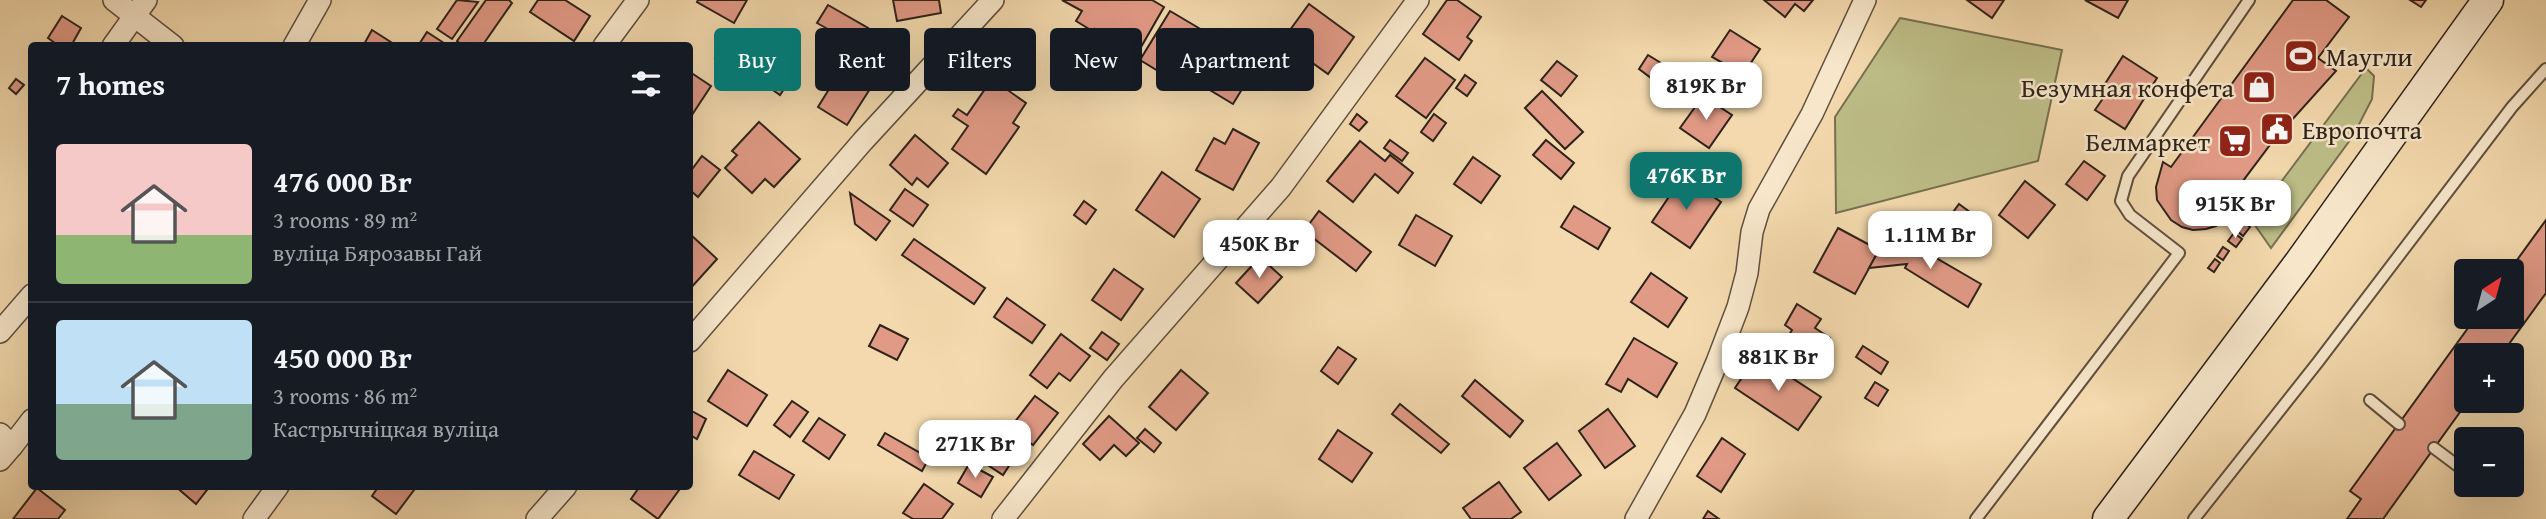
<!DOCTYPE html>
<meta charset="utf-8">
<style>
body{margin:0;font-family:"Gentium Book Plus",serif;background:#20242c;color:#f1f3f6;height:100vh;display:flex;flex-direction:column;font-size:26px;white-space:nowrap}
*{box-sizing:border-box;margin:0}
p{font-size:23px;color:#9ea1a6}
.icon{flex:none;width:38px;height:38px;fill:none;stroke:currentColor;stroke-width:2;stroke-linecap:round;stroke-linejoin:round}
.map{position:relative;flex:1;overflow:hidden}
.panel{position:absolute;left:28px;top:42px;width:665px;height:448px;display:flex;flex-direction:column;background:#171b24;border-radius:7px;box-shadow:0 7px 28px #0002}
.panel>*{flex:none}
.top-card{position:absolute;left:714px;top:28px;width:665px;height:63px;display:flex;gap:14px}
.needle{width:46px;rotate:36deg}
.buttons{position:absolute;left:2454px;top:259px;display:grid;gap:14px}
.buttons a{display:grid;place-items:center;width:70px;height:70px;border-radius:7px;background:#171b24;box-shadow:0 7px 28px #0002;font-size:35px}
.price{position:absolute;translate:-50% -60px;padding:0 16px;border-radius:14px;background:#fff;color:#222;font-size:23px;line-height:46px;filter:drop-shadow(0 2px 4px #0008)}
.price::after{content:'';position:absolute;left:50%;top:42px;width:21px;height:16px;margin-left:-10px;background:inherit;clip-path:polygon(0 0,100% 0,50% 100%)}
.price.on{background:#0f766e;color:#fff}
ul{padding:0;list-style:none}
li{display:flex;align-items:center;gap:21px;height:175px;padding:0 28px}
li+li{border-top:2px solid #363941}
li span{display:grid;place-items:center;flex:none;width:196px;height:140px;border-radius:7px;color:#555}
li>.icon{margin-inline-start:auto}
span .icon{width:84px;height:84px;fill:#fffc;stroke-width:1}
li b{font-size:30px}
h2{display:flex;justify-content:space-between;align-items:center;height:84px;padding:0 28px;font-size:30px}
.chip{padding:0 24px;border-radius:7px;background:#171b24;box-shadow:0 7px 28px #0002;font-size:24px;line-height:63px}
.chip.on{background:#0f766e;color:#fff}
.map>svg:first-child{display:block}
</style>
<div class="map">
<svg width="2546" height="519" viewBox="0 0 2546 519">
<rect width="100%" height="100%" fill="#f3d9ad"/>
<filter id="stains"><feTurbulence type="fractalNoise" baseFrequency=".00286" numOctaves="4"/><feColorMatrix values="0 0 0 0 .2 0 0 0 0 .09 0 0 0 0 .02 0 0 0 .5 -.17"/></filter>
<radialGradient id="worn" r=".72"><stop offset=".6" stop-color="#630" stop-opacity="0"/><stop offset="1" stop-color="#630" stop-opacity=".3"/></radialGradient>
<g fill="#bebe88" stroke="#767051" stroke-width="2">
<polygon points="1900,18 2062,50 2038,161 1836,213 1835,117"/>
<polygon points="2366,68 2374,76 2372,99 2353,136 2271,248 2252,221"/>
</g>
<g fill="#e19a86" stroke="#2e231a" stroke-width="2">
<polygon points="457,0 478,2 452,39 437,29"/>
<polygon points="486,0 509,0 512,3 482,46 463,46 457,41"/>
<polygon points="538,0 565,0 590,16 574,41 530,12"/>
<polygon points="698,0 747,0 734,23 697,2"/>
<polygon points="893,0 939,0 941,13 897,21"/>
<polygon points="1062,0 1152,0 1164,7 1137,54 1095,29 1094,32 1076,21 1082,11"/>
<polygon points="1447,0 1457,0 1481,17 1467,37 1472,41 1459,60 1423,34"/>
<polygon points="1764,0 1813,0 1804,11 1795,4 1785,17"/>
<polygon points="1967,0 2004,0 1992,18"/>
<polygon points="2085,0 2128,0 2118,18"/>
<polygon points="2293,0 2326,0 2349,17 2318,58 2336,71 2273,141 2240,185 2238,204 2231,215 2216,226 2206,229 2193,230 2182,227 2171,220 2157,200 2156,187 2163,162 2171,167"/>
<polygon points="2410,0 2426,0 2421,7"/>
<polygon points="1309,4 1354,37 1328,74 1282,41"/>
<polygon points="828,5 868,28 858,46 817,23"/>
<polygon points="1170,11 1258,63 1233,104 1188,77 1183,86 1140,60"/>
<polygon points="62,16 81,28 71,46 59,46 48,38"/>
<polygon points="372,30 397,46 363,46"/>
<polygon points="735,30 762,49 742,77 715,58"/>
<polygon points="1730,30 1760,49 1733,90 1714,77 1723,63 1712,57"/>
<polygon points="427,32 447,45 447,46 418,46"/>
<polygon points="852,52 882,70 847,125 818,107"/>
<polygon points="1648,55 1661,63 1651,78 1639,69"/>
<polygon points="2123,56 2157,78 2125,129 2095,110 2106,94 2101,90"/>
<polygon points="1425,58 1455,80 1426,118 1396,96"/>
<polygon points="779,59 796,71 780,95 763,83"/>
<polygon points="1557,61 1577,76 1561,96 1541,80"/>
<polygon points="690,72 711,86 690,118"/>
<polygon points="1465,75 1476,83 1467,96 1456,88"/>
<polygon points="16,79 24,85 16,94 9,88"/>
<polygon points="992,79 1026,103 1013,123 1019,127 986,174 952,149 968,126 953,116 958,109 967,115"/>
<polygon points="1542,91 1583,132 1565,149 1525,108"/>
<polygon points="1703,96 1732,115 1709,148 1680,128"/>
<polygon points="1357,114 1367,122 1359,131 1350,124"/>
<polygon points="1434,114 1446,123 1433,141 1421,132"/>
<polygon points="759,122 800,159 774,187 765,179 752,193 725,168 737,155 732,151"/>
<polygon points="1233,129 1259,143 1233,190 1196,170 1214,138 1225,144"/>
<polygon points="915,135 948,163 928,187 917,178 912,185 890,165"/>
<polygon points="1390,140 1408,153 1402,161 1384,148"/>
<polygon points="1546,140 1574,163 1561,179 1533,155"/>
<polygon points="1360,141 1385,161 1390,155 1413,173 1398,193 1375,174 1353,202 1327,181"/>
<polygon points="702,156 720,170 698,197 690,190 690,172"/>
<polygon points="1473,157 1500,176 1481,203 1454,184"/>
<polygon points="2084,161 2105,176 2087,200 2066,184"/>
<polygon points="1162,172 1200,199 1174,237 1136,210"/>
<polygon points="1683,176 1721,202 1690,248 1652,222"/>
<polygon points="2025,181 2055,205 2028,238 1999,215"/>
<polygon points="905,189 928,205 913,226 890,210"/>
<polygon points="850,193 890,221 876,240 855,224"/>
<polygon points="1084,201 1096,210 1086,224 1074,215"/>
<polygon points="1959,204 1986,224 1970,246 1943,226"/>
<polygon points="1574,206 1610,228 1598,249 1561,227"/>
<polygon points="1319,211 1371,252 1356,271 1304,231"/>
<polygon points="1416,215 1452,236 1435,266 1399,245"/>
<polygon points="2546,220 2546,293 2501,355 2466,355 2466,401 2468,401 2383,519 2347,519 2361,499 2350,491 2476,317 2511,317 2511,271 2509,271"/>
<polygon points="2242,221 2250,227 2243,236 2236,230"/>
<polygon points="1838,228 1879,250 1855,294 1814,272"/>
<polygon points="2234,233 2242,239 2236,247 2228,241"/>
<polygon points="690,234 717,259 690,289"/>
<polygon points="914,239 985,288 974,304 902,255"/>
<polygon points="1912,244 1981,284 1968,307 1905,268 1907,264 1869,268 1879,250"/>
<polygon points="2223,247 2229,251 2223,260 2217,256"/>
<polygon points="1260,257 1282,277 1258,303 1236,283"/>
<polygon points="2215,259 2220,263 2214,272 2208,268"/>
<polygon points="1114,269 1143,289 1121,320 1092,300"/>
<polygon points="1651,273 1687,298 1668,327 1631,302"/>
<polygon points="1007,298 1045,325 1032,343 994,317"/>
<polygon points="1797,304 1821,319 1815,328 1830,338 1812,367 1781,348 1792,330 1785,325"/>
<polygon points="880,325 908,339 897,360 869,346"/>
<polygon points="1102,332 1119,344 1107,360 1090,348"/>
<polygon points="1061,334 1090,356 1070,381 1059,373 1047,388 1030,375"/>
<polygon points="1634,338 1677,363 1657,397 1628,379 1621,392 1606,384"/>
<polygon points="1863,346 1888,362 1881,374 1856,357"/>
<polygon points="1338,347 1356,359 1338,384 1321,371"/>
<polygon points="1757,355 1821,397 1798,430 1735,388"/>
<polygon points="728,370 767,395 747,426 708,401"/>
<polygon points="1181,370 1208,393 1176,430 1149,407"/>
<polygon points="1475,380 1523,421 1510,437 1462,396"/>
<polygon points="1875,382 1888,390 1878,406 1865,398"/>
<polygon points="1035,396 1058,413 1033,445 1010,428"/>
<polygon points="792,401 808,412 790,437 774,425"/>
<polygon points="1400,404 1449,444 1441,453 1392,414"/>
<polygon points="1608,409 1635,446 1605,468 1579,431"/>
<polygon points="690,410 706,419 697,439 690,435"/>
<polygon points="1109,416 1139,443 1126,456 1114,445 1100,460 1083,444"/>
<polygon points="819,418 845,435 829,459 803,441"/>
<polygon points="997,427 1023,444 1003,475 977,458"/>
<polygon points="1145,429 1161,443 1154,452 1137,438"/>
<polygon points="1338,430 1372,453 1352,482 1319,459"/>
<polygon points="885,433 929,458 922,471 878,445"/>
<polygon points="1722,438 1745,454 1721,492 1697,476"/>
<polygon points="1557,443 1581,475 1549,500 1524,468"/>
<polygon points="754,451 794,475 779,499 739,475"/>
<polygon points="969,464 993,477 981,497 958,483"/>
<polygon points="1499,482 1521,512 1511,519 1471,519 1463,508"/>
<polygon points="924,484 953,504 942,519 913,519 903,513"/>
<polygon points="175,486 210,486 196,504"/>
<polygon points="379,486 417,486 396,514 372,496"/>
<polygon points="640,486 682,486 658,519 631,499"/>
<polygon points="37,488 65,510 58,519 13,519"/>
<polygon points="1708,511 1719,519 1703,519"/>
</g>
<g fill="none" stroke-linecap="round" stroke-linejoin="round">
<g stroke="#5f503f" stroke-width="14">
<g id="lane">
<polyline points="2370,400 2399,424"/>
<polyline points="2434,448 2466,472"/>
<polyline points="1976,519 2179,253 2130,215 2121,201 2128,176 2249,0"/>
<polyline points="2194,519 2318,362 2512,107 2546,69"/>
</g>
</g>
<g stroke="#5f503f" stroke-width="24">
<g id="street">
<polyline points="114,0 173,46"/>
<polyline points="113,46 146,0"/>
<polyline points="294,46 320,0"/>
<polyline points="604,46 638,0"/>
<polyline points="0,332 32,295"/>
<polyline points="690,341 863,141 993,0"/>
<polyline points="0,434 12,446 0,460"/>
<polyline points="12,446 32,420"/>
<polyline points="254,519 278,486"/>
<polyline points="537,519 566,486"/>
<polyline points="1003,519 1113,379 1281,187 1418,0"/>
<polyline points="1636,519 1695,414 1717,362 1738,307 1747,273 1752,232 1759,209 1812,114 1865,0"/>
</g>
</g>
<g stroke="#2e231a" stroke-width="33">
<polyline id="secondary" points="2108,519 2298,265 2488,0"/>
</g>
<use href="#lane" stroke="#f7e6ca" stroke-width="10"/>
<use href="#street" stroke="#f7e6ca" stroke-width="21"/>
<use href="#secondary" stroke="#f7e6ca" stroke-width="30"/>
</g>
<defs>
<g id="stadium-square" transform="scale(1.75)"><rect x="-9" y="-9" width="18" height="18" rx="4" fill="#8f2418" stroke="#f7e6ca"/><path d="M0-5a6.5 5 0 1 0 0 10a6.5 5 0 1 0 0-10ZM-3.5-1.8h7v3.6h-7Z" fill="#fff"/></g>
<g id="shop-square" transform="scale(1.75)"><rect x="-9" y="-9" width="18" height="18" rx="4" fill="#8f2418" stroke="#f7e6ca"/><path d="M-5-2.5h2.3a2.7 3.5 0 0 1 5.4 0H5L5.5 6h-11ZM-1.5-2.5h3a1.5 2.3 0 0 0-3 0Z" fill="#fff"/></g>
<g id="civic-square" transform="scale(1.75)"><rect x="-9" y="-9" width="18" height="18" rx="4" fill="#8f2418" stroke="#f7e6ca"/><path d="M-.6-6.5H3V-4.5H.6V-3L4-1V1h2V6H-6V1h2V-1L-.6-3ZM-1.2 2.5V6h2.4V2.5Z" fill="#fff"/></g>
<g id="supermarket-square" transform="scale(1.75)"><rect x="-9" y="-9" width="18" height="18" rx="4" fill="#8f2418" stroke="#f7e6ca"/><path d="M-6-5.5h2.5l.6 2H6L4.5 2H-2.5L-4.4-4H-6ZM-1.5 3.2a1.3 1.3 0 1 0 .1 0ZM3 3.2a1.3 1.3 0 1 0 .1 0Z" fill="#fff"/></g>
</defs>
<g fill-rule="evenodd">
<use href="#stadium-square" x="2301" y="56"/>
<use href="#shop-square" x="2259" y="87"/>
<use href="#civic-square" x="2277" y="129"/>
<use href="#supermarket-square" x="2235" y="141"/>
</g>
<g text-anchor="middle" dominant-baseline="central" stroke-width="5" stroke-linejoin="round" paint-order="stroke">
<g font-size="26" fill="#2e231a" stroke="#f7e6ca" text-anchor="start">
<text x="2326" y="56">Маугли</text>
<text x="2234" y="87" text-anchor="end">Безумная конфета</text>
<text x="2302" y="129">Европочта</text>
<text x="2210" y="141" text-anchor="end">Белмаркет</text>
</g>
</g>
<rect width="100%" height="100%" filter="url(#stains)"/>
<rect width="100%" height="100%" fill="url(#worn)"/>
</svg>
<div class="buttons">
<a><svg class="needle" viewBox="-14 -14 28 28"><path d="M0-13l5 13h-10z" fill="#e53935"/><path d="M0 13l5-13h-10z" fill="#9ea1a6"/></svg></a>
<a>+</a>
<a>−</a>
</div>
<b class="price" style="left:1706px;top:122px">819K Br</b>
<b class="price on" style="left:1686px;top:212px">476K Br</b>
<b class="price" style="left:2235px;top:240px">915K Br</b>
<b class="price" style="left:1930px;top:271px">1.11M Br</b>
<b class="price" style="left:1259px;top:280px">450K Br</b>
<b class="price" style="left:1778px;top:393px">881K Br</b>
<b class="price" style="left:975px;top:480px">271K Br</b>
<div class="top-card">
<a class="chip on">Buy</a>
<a class="chip">Rent</a>
<a class="chip">Filters</a>
<a class="chip">New</a>
<a class="chip">Apartment</a>
</div>
<section class="panel">
<h2>7 homes<svg class="icon" aria-label="filters" viewBox="0 0 24 24"><path d="M4 7h16M4 17h16"/><circle cx="9" cy="7" r="2"/><circle cx="15" cy="17" r="2"/></svg></h2>
<ul>
<li><span style="background:linear-gradient(#f6c9c9 65%,#8fb573 0)"><svg class="icon" aria-label="home" viewBox="0 0 24 24"><path d="M3 11l9-7 9 7M6 9v11h12V9"/></svg></span><div><b>476 000 Br</b><p>3 rooms · 89 m²</p><p>вуліца Бярозавы Гай</p></div></li>
<li><span style="background:linear-gradient(#bfe0f5 60%,#7fa58c 0)"><svg class="icon" aria-label="home" viewBox="0 0 24 24"><path d="M3 11l9-7 9 7M6 9v11h12V9"/></svg></span><div><b>450 000 Br</b><p>3 rooms · 86 m²</p><p>Кастрычніцкая вуліца</p></div></li>
</ul>
</section>
</div>
